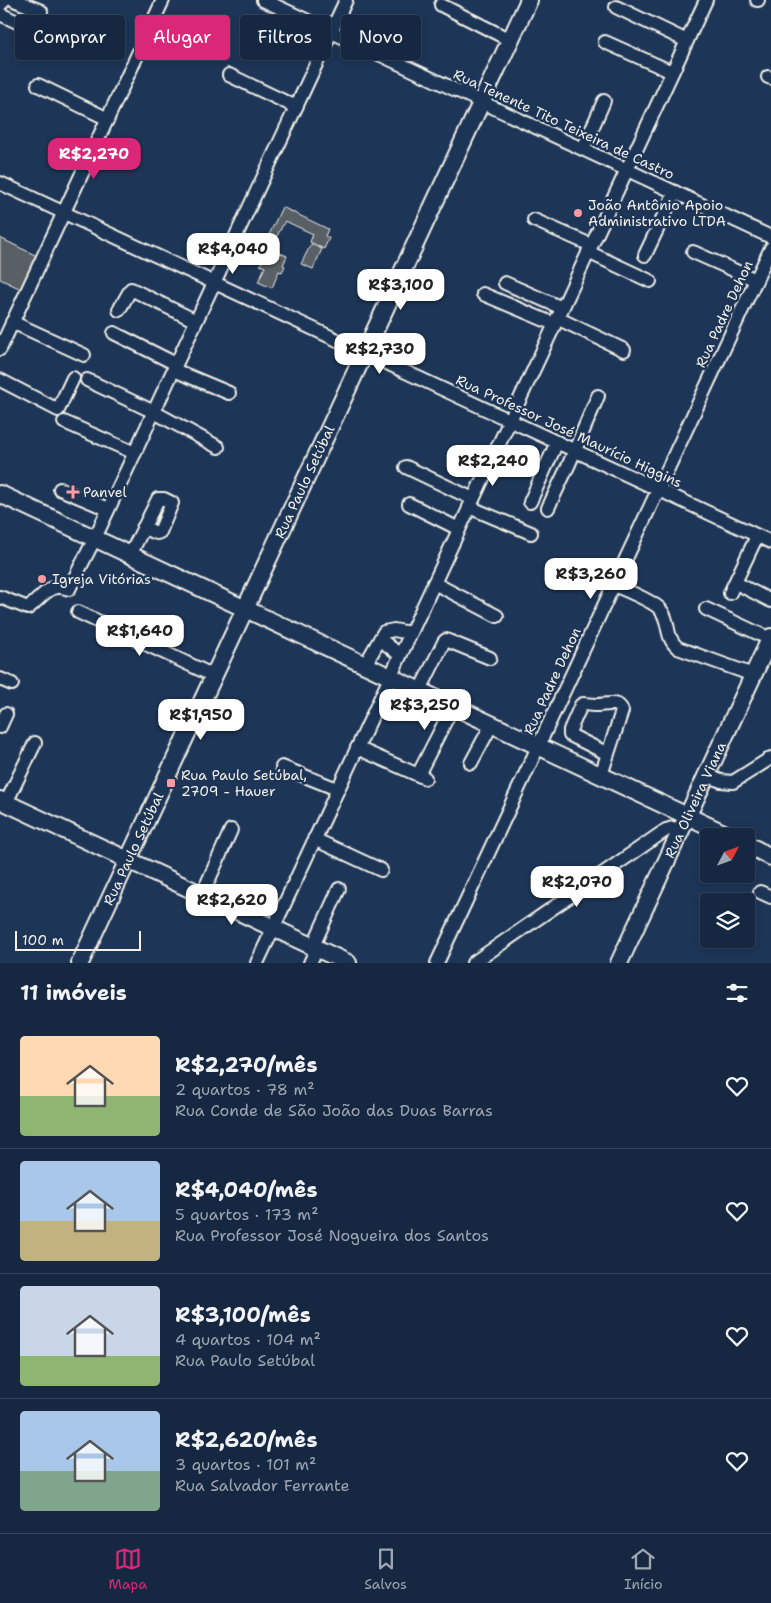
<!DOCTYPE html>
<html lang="pt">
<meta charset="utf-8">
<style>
body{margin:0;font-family:"Shantell Sans",sans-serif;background:#1f3048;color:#f1f3f6;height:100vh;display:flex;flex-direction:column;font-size:19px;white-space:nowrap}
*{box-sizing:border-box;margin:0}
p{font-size:16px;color:#9ea6b1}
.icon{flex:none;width:28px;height:28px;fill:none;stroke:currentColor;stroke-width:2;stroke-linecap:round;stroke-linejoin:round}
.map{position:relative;height:963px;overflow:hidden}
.sheet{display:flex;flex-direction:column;background:#162841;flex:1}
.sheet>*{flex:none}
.top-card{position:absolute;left:15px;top:15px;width:500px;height:45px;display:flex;gap:10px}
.needle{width:32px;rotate:49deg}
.tools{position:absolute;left:700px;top:828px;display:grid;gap:10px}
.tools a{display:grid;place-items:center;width:55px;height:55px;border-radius:5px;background:#162841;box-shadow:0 2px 8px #0003,0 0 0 1px #35445a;font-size:25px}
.scale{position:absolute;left:15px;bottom:12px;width:126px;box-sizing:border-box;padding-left:5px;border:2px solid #f4f1e8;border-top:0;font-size:14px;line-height:18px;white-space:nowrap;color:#f4f1e8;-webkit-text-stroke:4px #1d3557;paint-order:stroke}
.price{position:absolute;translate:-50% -42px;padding:0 11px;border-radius:10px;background:#fff;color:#222;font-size:16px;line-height:32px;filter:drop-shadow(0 1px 2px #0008)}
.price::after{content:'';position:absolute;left:50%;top:30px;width:15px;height:11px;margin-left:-8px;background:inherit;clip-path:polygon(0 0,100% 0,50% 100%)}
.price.on{background:#db2777;color:#fff}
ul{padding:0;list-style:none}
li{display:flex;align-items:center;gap:15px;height:125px;padding:0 20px}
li+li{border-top:1px solid #35445a}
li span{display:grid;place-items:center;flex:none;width:140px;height:100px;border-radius:5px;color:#555}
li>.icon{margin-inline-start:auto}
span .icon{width:60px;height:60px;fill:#fffc;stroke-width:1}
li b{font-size:21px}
h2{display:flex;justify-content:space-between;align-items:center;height:60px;padding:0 20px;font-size:21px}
.pill{padding:0 18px;border-radius:5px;background:#162841;box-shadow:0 2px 8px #0003,0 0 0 1px #35445a;font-size:18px;line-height:45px}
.pill.on{background:#db2777;color:#fff}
.tab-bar{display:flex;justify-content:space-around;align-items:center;height:70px;border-top:1px solid #35445a;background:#162841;font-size:14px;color:#9ea6b1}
.tab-bar a{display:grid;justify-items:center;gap:2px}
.tab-bar .on{color:#db2777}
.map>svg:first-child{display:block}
</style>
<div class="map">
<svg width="771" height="963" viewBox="0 0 771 963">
<rect width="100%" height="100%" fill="#1d3557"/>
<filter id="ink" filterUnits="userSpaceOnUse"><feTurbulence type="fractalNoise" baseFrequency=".02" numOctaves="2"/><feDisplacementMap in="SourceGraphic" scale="10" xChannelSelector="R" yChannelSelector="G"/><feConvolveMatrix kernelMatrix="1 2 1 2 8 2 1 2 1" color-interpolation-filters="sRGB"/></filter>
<g filter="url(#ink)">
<g fill="#585f65" stroke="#f4f1e8">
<polygon points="282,207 328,229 325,236 329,238 324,249 310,242 313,234 285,221 276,238 269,235"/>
<polygon points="0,238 37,256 21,289 0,279"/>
<polygon points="311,244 322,249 313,269 301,264"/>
<polygon points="271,249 287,256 283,265 285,266 282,272 279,271 272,288 258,282 265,267 260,265 264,258 266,259"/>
</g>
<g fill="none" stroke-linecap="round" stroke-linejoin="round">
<g stroke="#f4f1e8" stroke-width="16">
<g id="minor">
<polyline points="14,0 41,11"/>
<polyline points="263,0 771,237"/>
<polyline points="757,0 758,0"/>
<polyline points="0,5 4,0"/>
<polyline points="441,5 510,40"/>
<polyline points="616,7 687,41"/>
<polyline points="0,14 45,35"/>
<polyline points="605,42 672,72"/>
<polyline points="229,75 296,107"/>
<polyline points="768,77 771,78"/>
<polyline points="38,85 108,119"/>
<polyline points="583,149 604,101"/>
<polyline points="0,183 771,542"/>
<polyline points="534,220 591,245"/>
<polyline points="588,252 650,281"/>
<polyline points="693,252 756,280"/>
<polyline points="645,255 675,192"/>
<polyline points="505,283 562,308"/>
<polyline points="483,294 554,324"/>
<polyline points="119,310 131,289 196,321"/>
<polyline points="557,318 624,350"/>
<polyline points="12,322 84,355"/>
<polyline points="114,333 176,364"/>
<polyline points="0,349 163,0"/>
<polyline points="174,370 229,393"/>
<polyline points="0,380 58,410 73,378"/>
<polyline points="87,380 154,412 218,447"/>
<polyline points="64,422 135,453"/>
<polyline points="406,467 473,499"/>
<polyline points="60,489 108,509"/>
<polyline points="530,502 557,442"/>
<polyline points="409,504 459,529"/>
<polyline points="469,507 531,533"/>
<polyline points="548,508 569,464 598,396"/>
<polyline points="130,555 158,499 164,499 172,503 160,532 157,533 143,528"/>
<polyline points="434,583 497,616"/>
<polyline points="736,583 771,601"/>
<path d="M614,585C625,590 653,601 660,609C671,621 664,637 678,648L753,675"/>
<polyline points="730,593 757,536"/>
<path d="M0,597L28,608C42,598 49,581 69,589L95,538L346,0"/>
<polyline points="706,609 770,639"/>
<polyline points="78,612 214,676"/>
<polyline points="380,639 400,655"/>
<polyline points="365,665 384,632 394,630 410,633"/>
<polyline points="0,679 12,684"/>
<polyline points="420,690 444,642 446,640 490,658"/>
<polyline points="0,727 6,714"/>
<polyline points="357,748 425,778"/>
<polyline points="471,763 492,724"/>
<polyline points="282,767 337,789"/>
<polyline points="421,769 453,706"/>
<path d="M601,775L622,711C619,700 605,705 596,705C592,705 587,704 583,704L581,705L570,730V735L608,754"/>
<polyline points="706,775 721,781 733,782 771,758"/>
<polyline points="6,803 35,743"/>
<polyline points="314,839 381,870"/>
<polyline points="760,892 771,897"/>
<polyline points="202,895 231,830"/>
<polyline points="313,946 339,889"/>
<polyline points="257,963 706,0"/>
<polyline points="310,963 317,948"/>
<polyline points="437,963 771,248"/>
<polyline points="473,963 666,830 673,828 680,831"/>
</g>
</g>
<g stroke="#f4f1e8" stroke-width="20">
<g id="major">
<polyline points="0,494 730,836"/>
<polyline points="0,800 348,963"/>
<polyline points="746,844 771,857"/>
<path id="s1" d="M80,963L529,0"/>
<path id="s2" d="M619,963L771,637"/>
</g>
</g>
<use href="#minor" stroke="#1d3557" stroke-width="12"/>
<use href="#major" stroke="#1d3557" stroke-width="16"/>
</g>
</g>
<g fill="#ff9aa2" stroke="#1d3557" stroke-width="2">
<circle cx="578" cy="213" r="5"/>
<path d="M70.5 484.5h5v5h5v5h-5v5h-5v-5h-5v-5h5z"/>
<circle cx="42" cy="579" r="5"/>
<rect x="166" y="778" width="10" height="10" rx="2.5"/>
</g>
<g text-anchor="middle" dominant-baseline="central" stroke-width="5" stroke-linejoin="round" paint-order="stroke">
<g font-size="14" fill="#f4f1e8" stroke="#1d3557">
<text transform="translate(564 124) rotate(25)">Rua Tenente Tito Teixeira de Castro</text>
<text transform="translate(724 314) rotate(-65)">Rua Padre Dehon</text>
<text transform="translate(569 431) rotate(25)">Rua Professor José Maurício Higgins</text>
<text stroke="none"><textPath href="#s1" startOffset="531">Rua Paulo Setúbal</textPath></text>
<text transform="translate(552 681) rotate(-65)">Rua Padre Dehon</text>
<text stroke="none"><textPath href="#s2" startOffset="180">Rua Oliveira Viana</textPath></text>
<text stroke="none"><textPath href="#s1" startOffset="126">Rua Paulo Setúbal</textPath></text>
</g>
<g font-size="14" fill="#f4f1e8" stroke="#1d3557" text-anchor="start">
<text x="588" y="205">João Antônio Apoio<tspan x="588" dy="16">Administrativo LTDA</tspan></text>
<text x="83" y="492">Panvel</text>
<text x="52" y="579">Igreja Vitórias</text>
<text x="181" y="775">Rua Paulo Setúbal,<tspan x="181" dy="16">2709 - Hauer</tspan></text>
</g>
</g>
</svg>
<div class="tools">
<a><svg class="needle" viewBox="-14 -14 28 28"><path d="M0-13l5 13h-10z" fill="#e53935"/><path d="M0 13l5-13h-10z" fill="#9ea6b1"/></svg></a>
<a><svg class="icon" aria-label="layers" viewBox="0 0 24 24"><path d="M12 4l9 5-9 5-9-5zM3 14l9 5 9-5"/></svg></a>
</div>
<div class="scale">100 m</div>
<b class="price on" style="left:94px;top:180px">R$2,270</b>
<b class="price" style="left:233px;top:275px">R$4,040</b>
<b class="price" style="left:401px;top:311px">R$3,100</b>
<b class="price" style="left:380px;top:375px">R$2,730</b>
<b class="price" style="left:493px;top:487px">R$2,240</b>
<b class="price" style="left:591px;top:600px">R$3,260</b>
<b class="price" style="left:140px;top:657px">R$1,640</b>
<b class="price" style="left:425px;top:731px">R$3,250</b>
<b class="price" style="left:201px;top:741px">R$1,950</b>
<b class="price" style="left:577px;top:908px">R$2,070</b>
<b class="price" style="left:232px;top:926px">R$2,620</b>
<div class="top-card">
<a class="pill">Comprar</a>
<a class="pill on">Alugar</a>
<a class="pill">Filtros</a>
<a class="pill">Novo</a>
</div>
</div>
<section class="sheet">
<h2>11 imóveis<svg class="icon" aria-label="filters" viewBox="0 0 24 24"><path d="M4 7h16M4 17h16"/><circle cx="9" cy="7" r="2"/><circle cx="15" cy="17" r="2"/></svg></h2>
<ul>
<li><span style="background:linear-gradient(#ffd9b3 60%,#8fb573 0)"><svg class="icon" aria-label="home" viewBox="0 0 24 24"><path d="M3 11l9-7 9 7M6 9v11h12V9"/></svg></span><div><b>R$2,270/mês</b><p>2 quartos · 78 m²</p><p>Rua Conde de São João das Duas Barras</p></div><svg class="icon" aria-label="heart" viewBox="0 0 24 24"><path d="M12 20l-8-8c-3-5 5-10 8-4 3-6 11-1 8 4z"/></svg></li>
<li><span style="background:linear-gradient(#a9c7e8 60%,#c2b280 0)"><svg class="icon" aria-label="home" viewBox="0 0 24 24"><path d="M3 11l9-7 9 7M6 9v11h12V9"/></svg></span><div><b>R$4,040/mês</b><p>5 quartos · 173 m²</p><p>Rua Professor José Nogueira dos Santos</p></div><svg class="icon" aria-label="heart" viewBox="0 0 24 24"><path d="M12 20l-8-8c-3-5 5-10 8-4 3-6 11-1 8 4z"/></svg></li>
<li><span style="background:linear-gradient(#c9d6e8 70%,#8fb573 0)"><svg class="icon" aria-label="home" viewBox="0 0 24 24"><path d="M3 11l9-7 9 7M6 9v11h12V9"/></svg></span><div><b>R$3,100/mês</b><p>4 quartos · 104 m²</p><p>Rua Paulo Setúbal</p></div><svg class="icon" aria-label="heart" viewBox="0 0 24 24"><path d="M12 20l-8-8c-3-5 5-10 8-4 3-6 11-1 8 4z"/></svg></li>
<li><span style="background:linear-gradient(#a9c7e8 60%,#7fa58c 0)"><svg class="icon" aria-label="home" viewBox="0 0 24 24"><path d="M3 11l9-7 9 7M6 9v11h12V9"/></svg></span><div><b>R$2,620/mês</b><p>3 quartos · 101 m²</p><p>Rua Salvador Ferrante</p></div><svg class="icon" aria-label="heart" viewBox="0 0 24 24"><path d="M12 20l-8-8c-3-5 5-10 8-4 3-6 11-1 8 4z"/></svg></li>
</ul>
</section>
<nav class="tab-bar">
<a class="on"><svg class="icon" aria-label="map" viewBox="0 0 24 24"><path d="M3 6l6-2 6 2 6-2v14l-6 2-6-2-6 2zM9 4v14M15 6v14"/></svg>Mapa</a>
<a><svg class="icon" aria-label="saved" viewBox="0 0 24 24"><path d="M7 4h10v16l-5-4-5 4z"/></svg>Salvos</a>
<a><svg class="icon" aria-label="home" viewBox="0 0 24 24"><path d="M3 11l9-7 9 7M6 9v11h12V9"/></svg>Início</a>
</nav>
